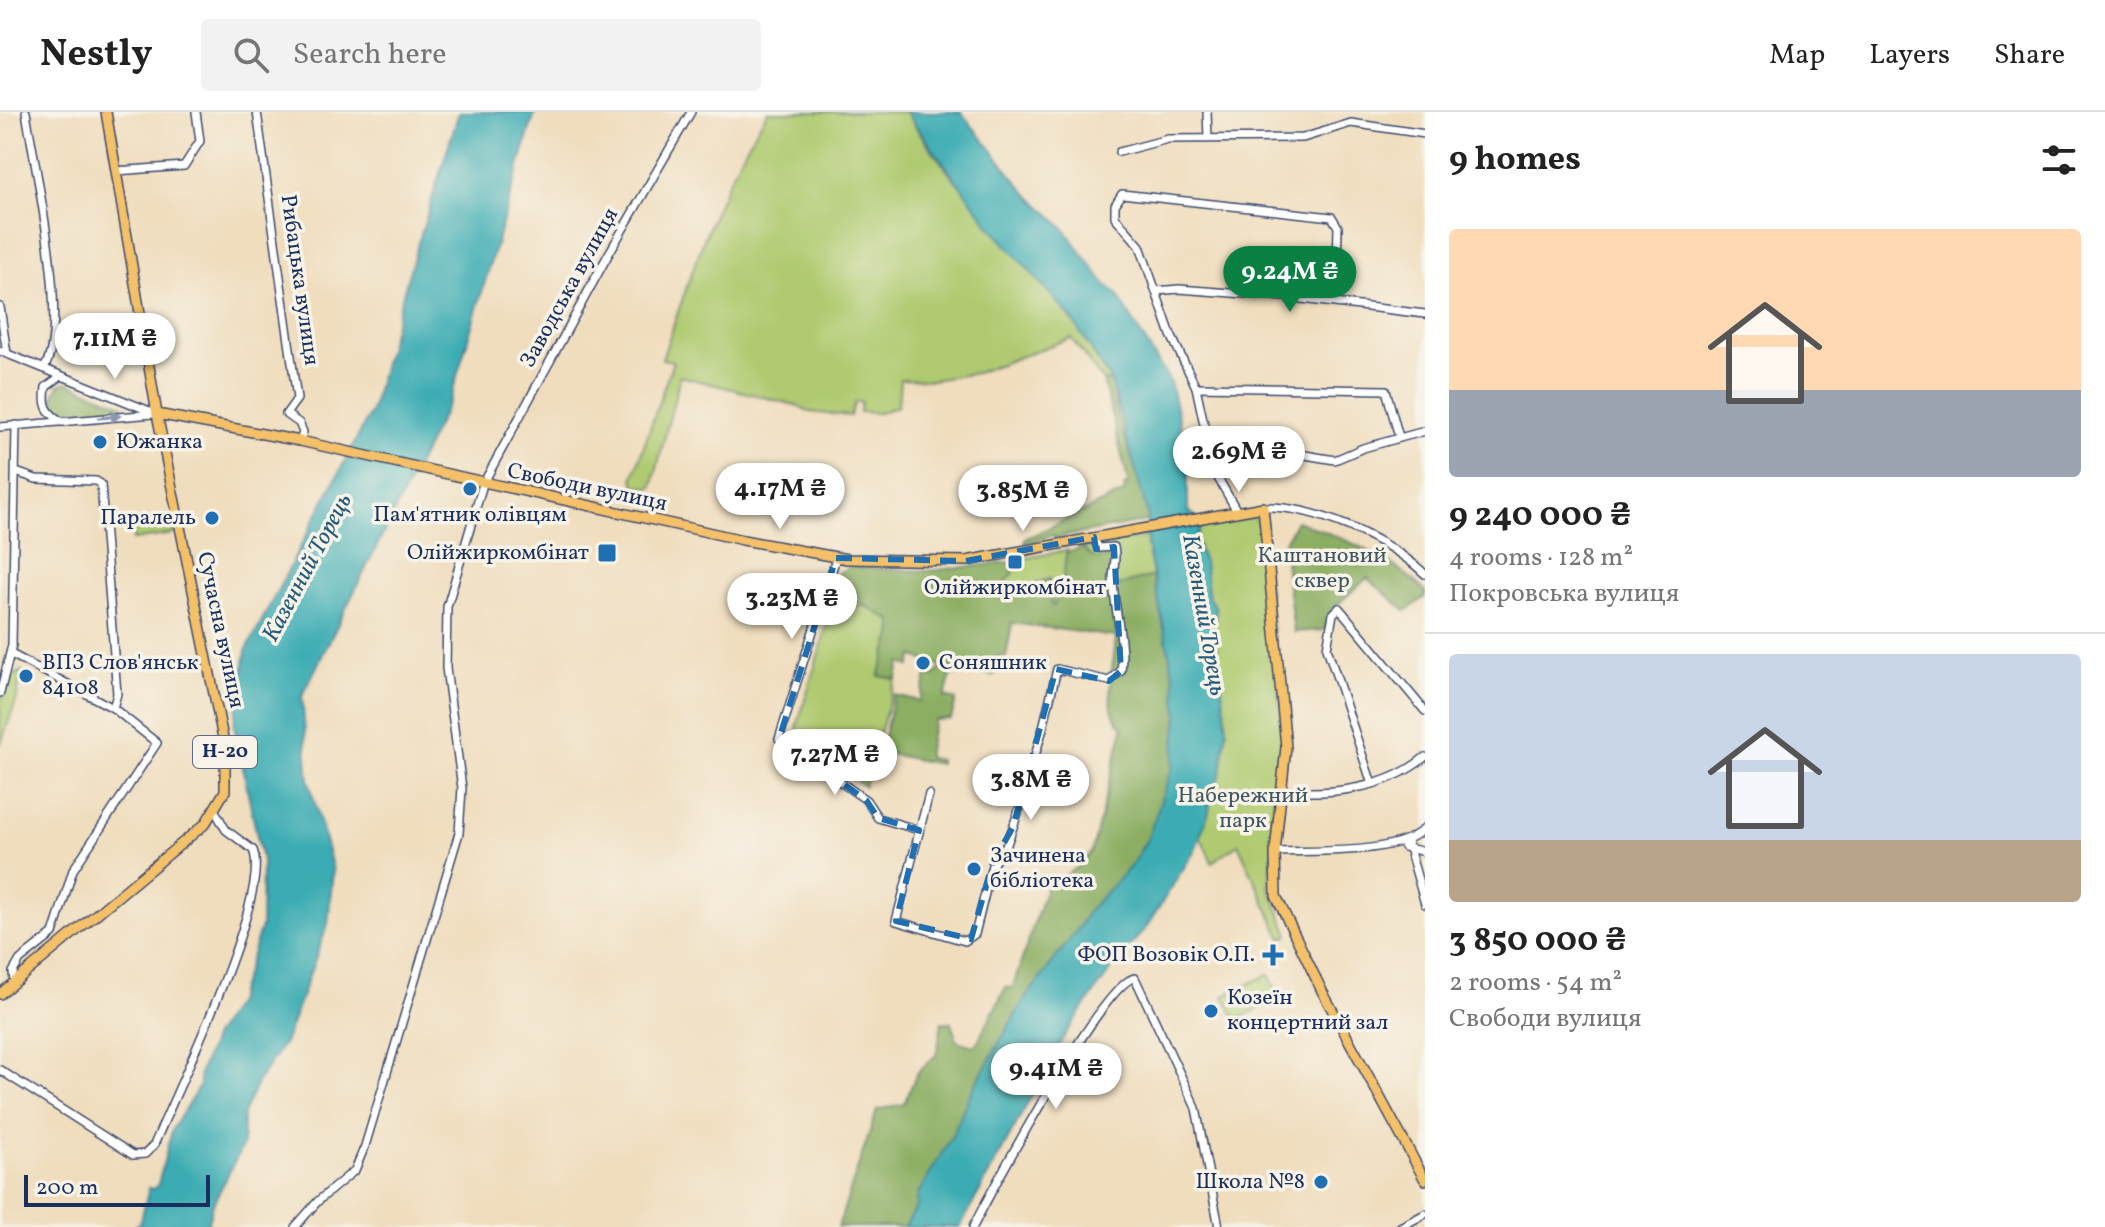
<!DOCTYPE html>
<meta charset="utf-8">
<style>
body{margin:0;font-family:Vollkorn,serif;background:#f2f2f2;color:#222;height:100vh;display:flex;flex-direction:column;font-size:30px;white-space:nowrap}
*{box-sizing:border-box;margin:0}
p{font-size:26px;color:#767676}
.icon{flex:none;width:44px;height:44px;fill:none;stroke:currentColor;stroke-width:2;stroke-linecap:round;stroke-linejoin:round}
.map{position:relative;flex:1;overflow:hidden}
.panel{display:flex;flex-direction:column;background:#fff;width:680px}
.panel>*{flex:none}
.scale{position:absolute;left:24px;bottom:20px;width:186px;box-sizing:border-box;padding-left:8px;border:4px solid #1b2f5e;border-top:0;font-size:22px;line-height:28px;white-space:nowrap;color:#1b2f5e;-webkit-text-stroke:6px #f7f3e8;paint-order:stroke}
.price{position:absolute;translate:-50% -68px;padding:0 18px;border-radius:28px;background:#fff;color:#222;font-size:26px;line-height:52px;filter:drop-shadow(0 2px 4px #0008)}
.price::after{content:'';position:absolute;left:50%;top:48px;width:24px;height:18px;margin-left:-12px;background:inherit;clip-path:polygon(0 0,100% 0,50% 100%)}
.price.current{background:#0b8043;color:#fff}
ul{padding:0;list-style:none}
li{display:grid;align-content:center;gap:16px;height:424px;padding:0 24px}
li+li{border-top:2px solid #e0e0e0}
li span{display:grid;place-items:center;height:248px;border-radius:8px;color:#555}
li>.icon{margin-inline-start:auto}
span .icon{width:144px;height:144px;fill:#fffc;stroke-width:1}
li b{font-size:34px}
h2{display:flex;justify-content:space-between;align-items:center;height:96px;padding:0 24px;font-size:34px}
header{display:flex;align-items:center;gap:48px;box-sizing:border-box;height:112px;padding:0 40px;background:#fff;border-bottom:2px solid #e0e0e0}
header strong{font-size:38px}
nav{display:flex;gap:44px;margin-inline-start:auto;font-size:28px}
.search{width:560px;height:72px;background:#f2f2f2;display:flex;align-items:center;gap:20px;box-sizing:border-box;padding:0 28px;border-radius:8px;color:#767676;font-size:30px}
main{display:flex;flex:1;min-height:0}
.map>svg:first-child{display:block}
</style>
<header>
<strong>Nestly</strong>
<div class="search"><svg class="icon" aria-label="search" viewBox="0 0 24 24"><circle cx="10" cy="10" r="6"/><path d="M15 15l6 6"/></svg>Search here</div>
<nav><a>Map</a><a>Layers</a><a>Share</a></nav>
</header>
<main>
<div class="map">
<svg width="1425" height="1115" viewBox="0 0 1425 1115">
<rect width="100%" height="100%" fill="#f7f3e8"/>
<filter id="ink" filterUnits="userSpaceOnUse"><feTurbulence type="fractalNoise" baseFrequency=".0125" numOctaves="2"/><feDisplacementMap in="SourceGraphic" scale="16" xChannelSelector="R" yChannelSelector="G"/><feConvolveMatrix kernelMatrix="1 2 1 2 8 2 1 2 1" color-interpolation-filters="sRGB"/></filter>
<filter id="wash" filterUnits="userSpaceOnUse"><feTurbulence type="fractalNoise" baseFrequency=".006" numOctaves="4" result="noise"/><feDisplacementMap in="SourceGraphic" scale="32" xChannelSelector="R" yChannelSelector="G"/><feGaussianBlur stdDeviation="1.8" result="paint"/><feColorMatrix in="noise" values="0 0 0 0 0 0 0 0 0 0 0 0 0 0 0 0 0 1.4 0 .05"/><feComposite in="paint" operator="in"/></filter>
<g filter="url(#wash)">
<rect width="100%" height="100%" fill="#f0ddbd"/>
<g fill="#afca70" stroke="#657c67" stroke-width="2">
<path d="M768,0H906C965,96 1058,169 1111,269H1103L1071,226L976,261L933,268L900,267L898,294L879,301L860,300L861,290H855L850,304L809,300L799,294L680,264L652,376L635,374L633,366L673,249L662,247C692,161 717,75 768,0Z"/>
<polygon points="171,405 174,422 133,428 131,410"/>
<polygon points="1252,405 1262,412 1284,635 1269,775 1289,823 1282,827 1238,732 1212,750 1200,724 1210,691 1204,681 1216,673 1221,660 1227,616 1214,515 1216,497 1209,486 1204,450 1195,425 1200,412"/>
<polygon points="1150,424 1147,433 1153,464 1118,474 1112,471 1113,446 1094,446 1082,436"/>
<polygon points="1068,438 1063,471 1054,494 1050,493 1053,482 1048,479 1050,467 1036,471 1032,479 1002,488 1002,475 1014,460 1013,453 1026,446"/>
<polygon points="864,493 892,509 893,520 880,564 896,567 864,674 805,631 797,615 829,507 842,494"/>
<polygon points="22,559 16,590 0,633 0,591 10,565"/>
<polygon points="1269,862 1280,886 1236,908 1224,884"/>
</g>
<g fill="#8bae62" stroke="#536e60" stroke-width="2">
<path d="M1103,269H1111C1116,281 1114,293 1118,305C1128,339 1145,374 1148,409L1055,426L1054,423L1025,432V427L1125,380L1124,374L1129,372Z"/>
<polygon points="66,270 123,293 124,297 99,303 99,300 76,302 75,306 60,304 53,285 59,273"/>
<path d="M1296,409C1343,426 1388,443 1425,479V485L1406,499L1367,466L1330,499L1325,518L1294,520L1283,433Z"/>
<path d="M1082,436L1094,446H1113L1112,471L1118,474L1153,464L1174,565L1178,603L1173,654L1155,714L1131,754L1088,799L1078,817L1024,888L971,980L952,1024L918,1082L917,1094L905,1115H838L877,998L904,992L917,961L937,942L942,910L951,911L957,929L973,934L977,931L1006,875L1012,877L1046,776L1078,755L1092,739L1123,616C1100,594 1115,553 1116,525L1012,511L1006,545L998,544L994,563L934,552L913,544L910,554L900,551L897,567L879,564L893,520L892,509L864,493L830,496L831,491L828,490L838,461L851,455L927,459L1011,450L1014,460L1002,475L1003,488L1032,479L1036,471L1049,467L1048,478L1053,482L1051,493L1054,494L1063,471L1066,441Z"/>
<polygon points="941,556 952,559 945,585 956,588 951,607 934,608 927,642 929,646 939,648 939,652 880,640 894,583 920,589 927,564 934,564"/>
</g>
<g fill="#3aacb3" stroke="#2a6e88" stroke-width="2">
<polygon points="459,0 535,0 450,288 302,584 309,669 333,758 328,812 285,929 258,969 243,1002 243,1033 212,1094 207,1115 135,1115 141,1108 149,1076 154,1077 158,1072 172,1018 200,973 199,963 214,924 236,890 261,815 262,748 234,614 246,539 371,299 408,164"/>
<polygon points="906,0 961,0 1025,79 1063,115 1105,172 1116,181 1170,270 1188,347 1188,399 1198,406 1201,415 1195,428 1204,450 1209,486 1216,496 1214,515 1227,616 1221,660 1216,673 1204,681 1210,691 1209,700 1195,738 1144,819 1123,841 1066,921 960,1115 905,1115 917,1094 918,1082 952,1024 971,980 1024,888 1078,817 1088,799 1131,754 1147,728 1173,654 1178,603 1174,565 1147,433 1148,404 1111,269 1071,206 990,114"/>
</g>
</g>
<g filter="url(#ink)">
<g fill="none" stroke-linecap="round" stroke-linejoin="round">
<g stroke="#3b496c" stroke-width="10">
<g id="minor">
<path d="M26,0C34,51 71,216 44,256"/>
<polyline points="257,0 297,287 286,302 299,311 303,320 300,329"/>
<polyline points="1207,0 1208,26"/>
<polyline points="1119,40 1168,27 1303,26 1351,11 1425,22"/>
<polyline points="116,59 184,54 200,29 196,0"/>
<polyline points="1156,179 1179,177 1285,185 1425,202"/>
<polyline points="0,195 7,242"/>
<polyline points="0,239 157,302"/>
<path d="M61,264L46,275C43,293 46,301 63,310"/>
<polyline points="1196,275 1386,278 1399,325"/>
<polyline points="0,315 153,302"/>
<polyline points="1210,333 1270,331 1305,343 1335,348 1363,336 1425,319"/>
<polyline points="16,360 36,367 96,369 101,372 117,582 113,596"/>
<path d="M1263,395C1314,393 1388,427 1425,462"/>
<polyline points="1237,399 1214,359 1196,275 1171,223 1140,134 1115,105 1115,93 1122,82 1332,105 1338,115 1336,190"/>
<polyline points="836,446 779,627 866,688 878,706 919,718"/>
<polyline points="11,542 113,596 157,631 73,758 53,822 20,848 13,860 14,870"/>
<polyline points="0,581 12,533 16,313"/>
<polyline points="1372,672 1327,536 1333,502 1339,496 1425,599"/>
<path d="M1284,679C1332,683 1387,677 1425,645"/>
<path d="M929,682L896,809L965,829L975,822L992,753L1007,732L1018,701L1042,620L1057,557L1109,569L1121,559C1125,529 1114,498 1113,468C1113,457 1117,446 1114,435L1098,436L1094,425"/>
<polyline points="1407,729 1425,792"/>
<polyline points="1404,735 1425,740"/>
<path d="M1275,740C1312,738 1402,744 1425,715"/>
<path d="M0,958L133,1043L145,1042L154,1033C176,980 272,783 253,738L226,718L215,699"/>
<polyline points="295,1115 318,1089 355,1058 365,1034 459,721 462,676 446,556 447,495 483,372 608,143 691,0"/>
<path d="M973,1115C991,1079 1105,867 1135,866L1196,996L1219,1115"/>
<polyline points="1400,1115 1425,1102"/>
</g>
</g>
<g stroke="#3b496c" stroke-width="12">
<g id="major">
<polyline points="157,302 300,329 743,428 847,447 966,449 1263,395 1286,635 1275,740 1276,784 1322,879 1425,1068"/>
<polyline points="0,882 205,712 225,679 225,636 157,302 106,0"/>
</g>
</g>
<use href="#minor" stroke="#fff" stroke-width="7"/>
<use href="#major" stroke="#f4c16a" stroke-width="9"/>
</g>
<defs><path id="oneway-solid" d="M-6-.8H1V-3.2L6.5 0L1 3.2V.8H-6Z" transform="scale(2)"/></defs>
<use fill="#8d97ae" href="#oneway-solid" transform="translate(109 305) rotate(-6)"/>
</g>
<path fill="none" stroke="#1f6fb2" stroke-width="6" stroke-dasharray="16 10" stroke-linejoin="round" d="M1094,425L1096,437L1114,435L1121,559L1109,569L1056,557L1013,715L993,750L971,827L896,809L919,718L878,706L866,688L779,627L836,446L966,449Z"/>
<g fill="#1f6fb2" stroke="#f7f3e8" stroke-width="3">
<circle cx="100" cy="330" r="8"/>
<circle cx="470" cy="377" r="8"/>
<circle cx="212" cy="406" r="8"/>
<rect x="597" y="431" width="20" height="20" rx="4"/>
<rect x="1007" y="442" width="16" height="16" rx="4"/>
<circle cx="923" cy="551" r="8"/>
<circle cx="26" cy="564" r="8"/>
<circle cx="974" cy="757" r="8"/>
<path d="M1269 831h8v8h8v8h-8v8h-8v-8h-8v-8h8z"/>
<circle cx="1211" cy="899" r="8"/>
<circle cx="1321" cy="1070" r="8"/>
</g>
<g text-anchor="middle" dominant-baseline="central" stroke-width="7" stroke-linejoin="round" paint-order="stroke">
<rect fill="#f7f3e8" stroke="#5d6a87" stroke-width="2" x="193" y="624" width="64" height="32" rx="6"/>
<g font-size="20" font-weight="bold" fill="#1b2f5e">
<text x="225" y="640">Н-20</text>
</g>
<g font-size="22" fill="#1b2f5e" stroke="#f7f3e8">
<text transform="translate(299 168) rotate(82)">Рибацька вулиця</text>
<text transform="translate(570 176) rotate(-61)">Заводська вулиця</text>
<text transform="translate(587 376) rotate(12)">Свободи вулиця</text>
<text transform="translate(220 518) rotate(78)">Сучасна вулиця</text>
</g>
<g font-size="22" fill="#1b2f5e" stroke="#f7f3e8" text-anchor="start">
<text x="116" y="330">Южанка</text>
<text x="470" y="403" text-anchor="middle">Пам'ятник олівцям</text>
<text x="196" y="406" text-anchor="end">Паралель</text>
<text x="589" y="441" text-anchor="end">Олійжиркомбiнат</text>
<text x="1015" y="476" text-anchor="middle">Олійжиркомбінат</text>
<text x="42" y="551">ВПЗ Слов'янськ<tspan x="42" dy="25">84108</tspan></text>
<text x="939" y="551">Соняшник</text>
<text x="990" y="744">Зачинена<tspan x="990" dy="25">бібліотека</tspan></text>
<text x="1255" y="843" text-anchor="end">ФОП Возовік О.П.</text>
<text x="1227" y="886">Козеїн<tspan x="1227" dy="25">концертний зал</tspan></text>
<text x="1305" y="1070" text-anchor="end">Школа №8</text>
</g>
<g font-size="22" fill="#405662" stroke="#f7f3e8">
<text x="1322" y="444">Каштановий<tspan x="1322" dy="25">сквер</tspan></text>
<text x="1243" y="684">Набережний<tspan x="1243" dy="25">парк</tspan></text>
</g>
<g font-size="24" font-style="italic" fill="#265b7c" stroke="#f7f3e8">
<text transform="translate(308 456) rotate(-62)">Казенний Торець</text>
<text transform="translate(1203 503) rotate(80)">Казенний Торець</text>
</g>
</g>
</svg>
<div class="scale">200 m</div>
<b class="price current" style="left:1290px;top:202px">9.24M ₴</b>
<b class="price" style="left:115px;top:269px">7.11M ₴</b>
<b class="price" style="left:1239px;top:382px">2.69M ₴</b>
<b class="price" style="left:780px;top:419px">4.17M ₴</b>
<b class="price" style="left:1023px;top:421px">3.85M ₴</b>
<b class="price" style="left:792px;top:529px">3.23M ₴</b>
<b class="price" style="left:835px;top:685px">7.27M ₴</b>
<b class="price" style="left:1031px;top:710px">3.8M ₴</b>
<b class="price" style="left:1056px;top:999px">9.41M ₴</b>
</div>
<section class="panel">
<h2>9 homes<svg class="icon" aria-label="filters" viewBox="0 0 24 24"><path d="M4 7h16M4 17h16"/><circle cx="9" cy="7" r="2"/><circle cx="15" cy="17" r="2"/></svg></h2>
<ul>
<li><span style="background:linear-gradient(#ffd9b3 65%,#9aa5b1 0)"><svg class="icon" aria-label="home" viewBox="0 0 24 24"><path d="M3 11l9-7 9 7M6 9v11h12V9"/></svg></span><div><b>9 240 000 ₴</b><p>4 rooms · 128 m²</p><p>Покровська вулиця</p></div></li>
<li><span style="background:linear-gradient(#c9d6e8 75%,#b9a48a 0)"><svg class="icon" aria-label="home" viewBox="0 0 24 24"><path d="M3 11l9-7 9 7M6 9v11h12V9"/></svg></span><div><b>3 850 000 ₴</b><p>2 rooms · 54 m²</p><p>Свободи вулиця</p></div></li>
</ul>
</section>
</main>
